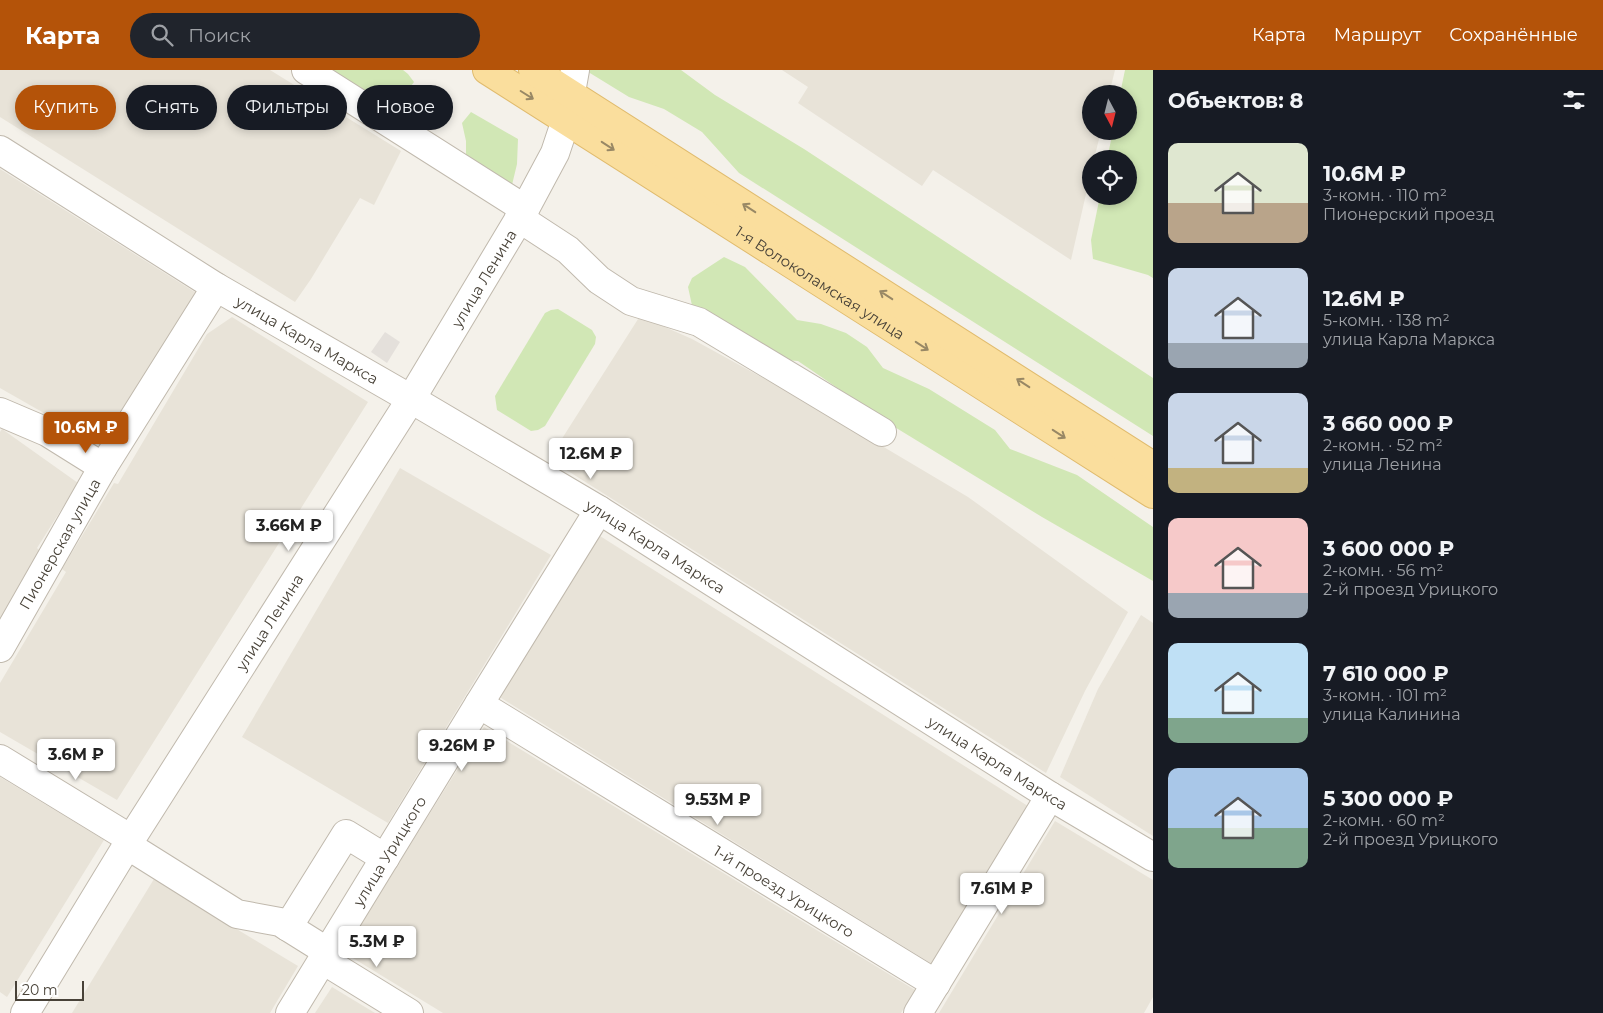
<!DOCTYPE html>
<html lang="ru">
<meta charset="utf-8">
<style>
body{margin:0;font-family:Montserrat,sans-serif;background:#20242c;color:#f1f3f6;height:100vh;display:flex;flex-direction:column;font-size:19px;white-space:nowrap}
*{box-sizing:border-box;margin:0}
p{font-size:16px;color:#9ea1a6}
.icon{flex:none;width:28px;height:28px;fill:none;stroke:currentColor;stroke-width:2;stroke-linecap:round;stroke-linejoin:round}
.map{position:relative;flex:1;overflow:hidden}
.side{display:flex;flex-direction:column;background:#171b24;width:450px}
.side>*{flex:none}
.hud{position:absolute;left:15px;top:15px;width:475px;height:45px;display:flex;gap:10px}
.needle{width:32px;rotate:173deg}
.tools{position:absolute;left:1082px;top:15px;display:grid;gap:10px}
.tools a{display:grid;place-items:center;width:55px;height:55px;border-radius:50%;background:#171b24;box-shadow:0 2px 8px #0003;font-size:25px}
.scale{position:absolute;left:15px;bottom:12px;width:69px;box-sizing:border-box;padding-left:5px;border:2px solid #484238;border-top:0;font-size:14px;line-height:18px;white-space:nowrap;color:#484238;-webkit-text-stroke:4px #fff;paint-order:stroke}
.price{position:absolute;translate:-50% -42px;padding:0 11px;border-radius:5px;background:#fff;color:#222;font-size:16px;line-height:32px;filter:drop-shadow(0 1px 2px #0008)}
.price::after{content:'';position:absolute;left:50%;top:30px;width:15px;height:11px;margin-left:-8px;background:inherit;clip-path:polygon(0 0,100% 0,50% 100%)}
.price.current{background:#b45309;color:#fff}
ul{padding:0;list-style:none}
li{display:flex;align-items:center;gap:15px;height:125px;padding:0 15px}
li span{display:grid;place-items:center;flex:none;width:140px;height:100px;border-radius:10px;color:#555}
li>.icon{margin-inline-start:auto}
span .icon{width:60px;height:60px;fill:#fffc;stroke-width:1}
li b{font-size:21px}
h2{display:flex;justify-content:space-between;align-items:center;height:60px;padding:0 15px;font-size:21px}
.chip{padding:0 18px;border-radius:22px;background:#171b24;box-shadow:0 2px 8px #0003;font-size:18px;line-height:45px}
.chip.current{background:#b45309;color:#fff}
header{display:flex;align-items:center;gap:30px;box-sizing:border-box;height:70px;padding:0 25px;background:#b45309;color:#fff}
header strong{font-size:24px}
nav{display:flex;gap:28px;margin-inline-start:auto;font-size:18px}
.search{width:350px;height:45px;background:#20242c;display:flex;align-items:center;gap:12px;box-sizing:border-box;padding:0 18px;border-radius:28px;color:#9ea1a6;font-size:19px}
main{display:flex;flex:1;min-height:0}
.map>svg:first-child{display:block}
</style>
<header>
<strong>Карта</strong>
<div class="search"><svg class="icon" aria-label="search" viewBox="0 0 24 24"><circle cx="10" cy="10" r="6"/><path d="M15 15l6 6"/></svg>Поиск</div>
<nav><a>Карта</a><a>Маршрут</a><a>Сохранённые</a></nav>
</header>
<main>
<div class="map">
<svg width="1153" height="943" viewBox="0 0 1153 943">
<rect width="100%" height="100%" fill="#f4f1ea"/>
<g fill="#e8e3d8">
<polygon points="0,0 270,0 401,81 374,135 360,128 311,209 295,232 0,47"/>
<polygon points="782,0 1115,0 1109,24 1091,24 1091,61 1101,61 1094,89 1091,89 1091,102 1071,190 933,100 922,116 798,33 808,17"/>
<polygon points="0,99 201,226 109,377 100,375 0,318"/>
<polygon points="640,246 692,269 818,338 968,427 1128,542 1085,621 1046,703 549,389"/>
<polygon points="232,247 368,332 117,730 0,662 0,613 66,502 62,499 114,413 118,414 207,264"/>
<polygon points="2,359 78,413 37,478 44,485 0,562 0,362"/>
<polygon points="400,398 551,485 388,753 242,667"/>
<polygon points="600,466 1031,738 937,897 498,626"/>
<polygon points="1141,545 1153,553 1153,766 1060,707 1098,619"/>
<polygon points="484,657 915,920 901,943 443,943 343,882"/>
<polygon points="0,707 104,770 7,927 0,922"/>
<polygon points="1055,751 1153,810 1153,927 1144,943 939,943"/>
<polygon points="154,809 298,896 270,943 72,943"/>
<polygon points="332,917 375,943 315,943"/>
</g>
<polygon fill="#e4e0db" points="385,262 400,272 387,293 371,282"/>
<g fill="#d1e7b5">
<polygon points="297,0 403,0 408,4 414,12 401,29 386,40"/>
<polygon points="585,0 681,0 715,25 804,79 1153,308 1153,366 739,103 702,62 664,39 629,27"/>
<polygon points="1125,0 1153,0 1153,208 1148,205 1093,189 1091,170 1100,126 1129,126 1129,89 1107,89 1113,61 1129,61 1129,24 1120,24"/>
<polygon points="471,42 518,69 517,94 511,119 466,86 466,71 462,53"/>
<polygon points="724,187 745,197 797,250 821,254 846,263 867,277 883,298 929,319 995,360 1010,379 1077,405 1153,457 1153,511 1042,447 893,356 798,291 774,289 693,240 688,217 692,208"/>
<polygon points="558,239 592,260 596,267 595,274 545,356 538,360 531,361 497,340 495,326 545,243 551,240"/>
</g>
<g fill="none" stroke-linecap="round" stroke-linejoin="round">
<g stroke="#c0b9ad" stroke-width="30">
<g id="minor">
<polyline points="306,0 525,139"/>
<path id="s1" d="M0,80L216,217L411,329L599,440L1050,726L1153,787"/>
<polyline points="519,148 568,180 599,210 631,231 699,252 882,362"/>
<polyline points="0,342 47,362 103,397"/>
<path id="s2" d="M0,578L103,397L216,217"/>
<path id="s3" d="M479,634L936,914"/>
<polyline points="0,689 131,769"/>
<polyline points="127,775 237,844 280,852 328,882"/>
<polyline points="288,857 346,764 385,788"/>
<polyline points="323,890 409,943"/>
<path id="s4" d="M25,943L131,769L411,329L525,139L555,83L566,50L575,0"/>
<path id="s5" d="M290,943L479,634L599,440"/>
<polyline points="918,943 1050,726"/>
</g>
</g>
<g stroke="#e0bb6d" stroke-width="30">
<g id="major">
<path id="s6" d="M487,0L1153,424"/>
<polyline points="533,0 1153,396"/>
</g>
</g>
<use href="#minor" stroke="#fff" stroke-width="28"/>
<use href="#major" stroke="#fade9d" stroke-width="28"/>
</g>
<defs><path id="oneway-shaft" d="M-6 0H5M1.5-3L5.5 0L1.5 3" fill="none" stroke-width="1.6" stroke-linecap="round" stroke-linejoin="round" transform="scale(1.25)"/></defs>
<g stroke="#988865">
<use href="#oneway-shaft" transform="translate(527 25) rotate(32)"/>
<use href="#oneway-shaft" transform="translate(608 76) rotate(33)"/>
<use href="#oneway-shaft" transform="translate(749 138) rotate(-147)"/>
<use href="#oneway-shaft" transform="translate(886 225) rotate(-147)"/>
<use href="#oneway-shaft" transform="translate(922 276) rotate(33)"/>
<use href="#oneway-shaft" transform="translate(1023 313) rotate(-147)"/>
<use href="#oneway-shaft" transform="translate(1059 364) rotate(33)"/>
</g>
<g text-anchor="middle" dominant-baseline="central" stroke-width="4" stroke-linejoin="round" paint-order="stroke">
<g font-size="15" fill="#484238" stroke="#fff">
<text stroke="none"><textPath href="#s4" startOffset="866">улица Ленина</textPath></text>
<text stroke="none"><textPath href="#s6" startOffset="395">1-я Волоколамская улица</textPath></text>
<text stroke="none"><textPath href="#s1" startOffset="361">улица Карла Маркса</textPath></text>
<text stroke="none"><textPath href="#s2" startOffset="120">Пионерская улица</textPath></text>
<text stroke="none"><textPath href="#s1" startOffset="766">улица Карла Маркса</textPath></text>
<text stroke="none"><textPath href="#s4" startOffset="461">улица Ленина</textPath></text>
<text stroke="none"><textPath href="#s1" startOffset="1171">улица Карла Маркса</textPath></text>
<text stroke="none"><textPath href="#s5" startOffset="190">улица Урицкого</textPath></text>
<text stroke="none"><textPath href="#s3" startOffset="358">1-й проезд Урицкого</textPath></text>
</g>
</g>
</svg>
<div class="tools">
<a><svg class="needle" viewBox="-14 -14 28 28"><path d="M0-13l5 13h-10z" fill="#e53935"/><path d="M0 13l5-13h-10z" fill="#9ea1a6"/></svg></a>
<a><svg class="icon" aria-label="locate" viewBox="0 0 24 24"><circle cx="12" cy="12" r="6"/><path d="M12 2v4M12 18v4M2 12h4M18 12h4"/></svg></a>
</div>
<div class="scale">20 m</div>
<b class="price current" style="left:86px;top:384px">10.6M ₽</b>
<b class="price" style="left:591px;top:410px">12.6M ₽</b>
<b class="price" style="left:289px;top:482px">3.66M ₽</b>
<b class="price" style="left:462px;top:702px">9.26M ₽</b>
<b class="price" style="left:76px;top:711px">3.6M ₽</b>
<b class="price" style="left:718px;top:756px">9.53M ₽</b>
<b class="price" style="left:1002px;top:845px">7.61M ₽</b>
<b class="price" style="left:377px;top:898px">5.3M ₽</b>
<div class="hud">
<a class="chip current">Купить</a>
<a class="chip">Снять</a>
<a class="chip">Фильтры</a>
<a class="chip">Новое</a>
</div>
</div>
<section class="side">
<h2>Объектов: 8<svg class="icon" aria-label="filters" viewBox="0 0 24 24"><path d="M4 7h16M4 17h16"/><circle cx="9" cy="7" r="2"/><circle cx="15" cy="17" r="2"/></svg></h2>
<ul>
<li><span style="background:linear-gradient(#dfe7d0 60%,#b9a48a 0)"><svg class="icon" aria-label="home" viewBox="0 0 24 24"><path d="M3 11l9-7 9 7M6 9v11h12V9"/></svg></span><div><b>10.6M ₽</b><p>3-комн. · 110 m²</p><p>Пионерский проезд</p></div></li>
<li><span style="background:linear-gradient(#c9d6e8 75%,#9aa5b1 0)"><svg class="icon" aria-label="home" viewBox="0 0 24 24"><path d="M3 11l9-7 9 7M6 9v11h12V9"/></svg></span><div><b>12.6M ₽</b><p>5-комн. · 138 m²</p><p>улица Карла Маркса</p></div></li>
<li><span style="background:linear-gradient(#c9d6e8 75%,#c2b280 0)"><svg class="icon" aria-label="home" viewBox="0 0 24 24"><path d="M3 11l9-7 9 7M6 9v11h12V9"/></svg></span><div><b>3 660 000 ₽</b><p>2-комн. · 52 m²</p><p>улица Ленина</p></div></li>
<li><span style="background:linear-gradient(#f6c9c9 75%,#9aa5b1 0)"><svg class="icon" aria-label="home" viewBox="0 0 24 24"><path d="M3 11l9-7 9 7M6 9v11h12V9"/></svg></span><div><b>3 600 000 ₽</b><p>2-комн. · 56 m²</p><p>2-й проезд Урицкого</p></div></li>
<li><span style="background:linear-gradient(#bfe0f5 75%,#7fa58c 0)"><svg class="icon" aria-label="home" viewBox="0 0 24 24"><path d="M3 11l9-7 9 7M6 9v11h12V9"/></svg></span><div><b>7 610 000 ₽</b><p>3-комн. · 101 m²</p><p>улица Калинина</p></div></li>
<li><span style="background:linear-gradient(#a9c7e8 60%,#7fa58c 0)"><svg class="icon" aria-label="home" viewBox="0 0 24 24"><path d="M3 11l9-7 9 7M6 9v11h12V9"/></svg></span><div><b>5 300 000 ₽</b><p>2-комн. · 60 m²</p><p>2-й проезд Урицкого</p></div></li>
</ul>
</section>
</main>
